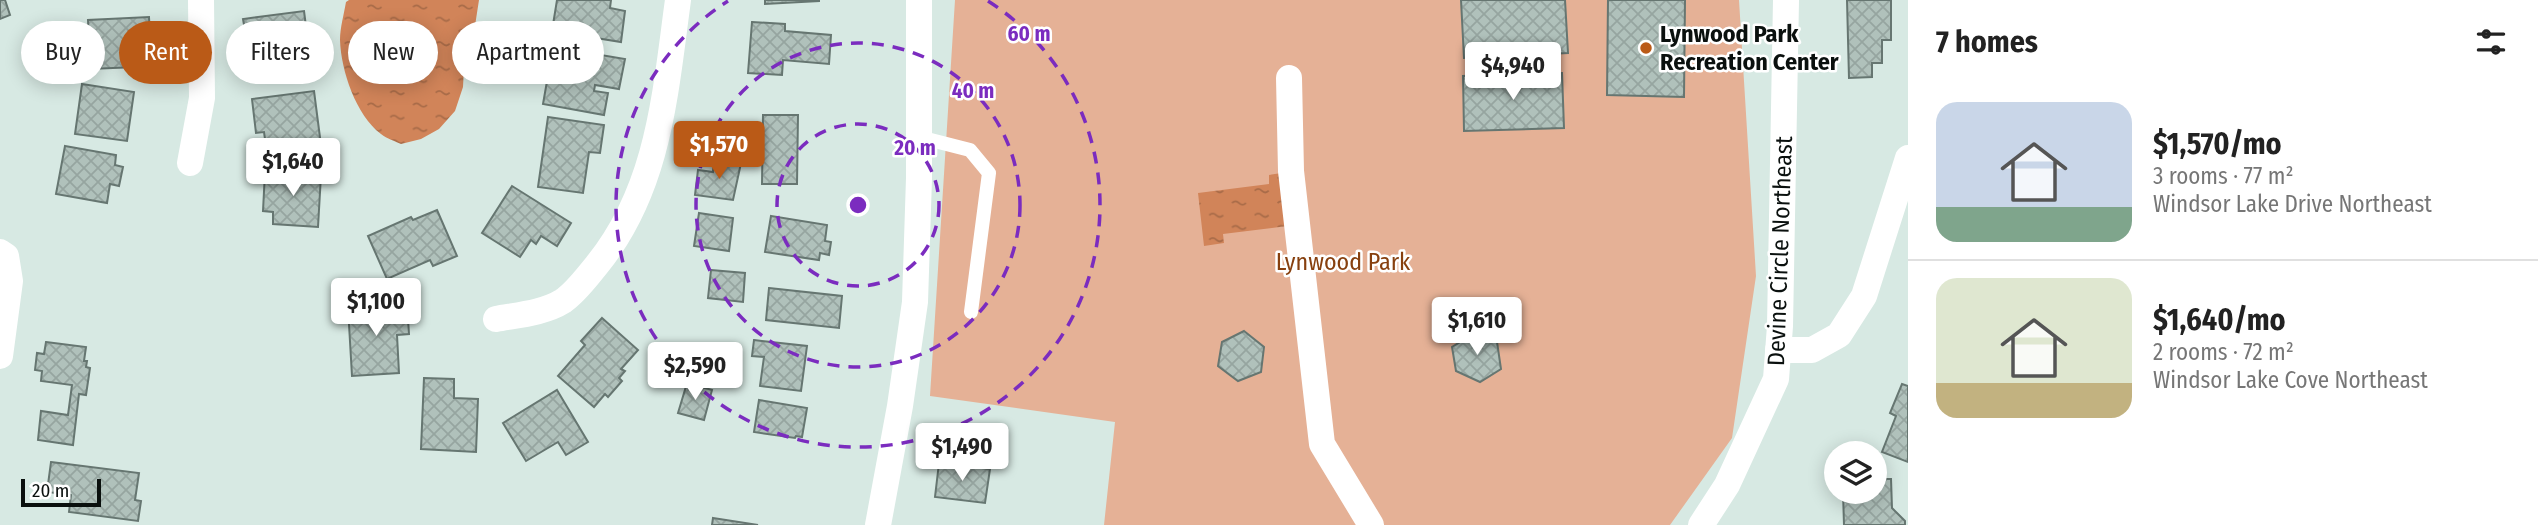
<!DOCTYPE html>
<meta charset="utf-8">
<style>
body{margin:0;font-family:"Fira Sans Condensed",sans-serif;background:#f6f6f6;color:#222;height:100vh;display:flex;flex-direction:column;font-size:26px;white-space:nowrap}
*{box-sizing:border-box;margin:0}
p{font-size:23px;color:#767676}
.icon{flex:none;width:38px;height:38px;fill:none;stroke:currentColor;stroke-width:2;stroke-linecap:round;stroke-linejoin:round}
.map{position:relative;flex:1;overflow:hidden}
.panel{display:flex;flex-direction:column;background:#fff;width:630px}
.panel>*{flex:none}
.banner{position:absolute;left:21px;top:21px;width:665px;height:63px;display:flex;gap:14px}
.tools{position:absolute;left:1824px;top:441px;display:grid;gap:14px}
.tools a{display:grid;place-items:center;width:63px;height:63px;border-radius:50%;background:#fff;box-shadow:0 4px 18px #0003;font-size:35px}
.scale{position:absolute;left:21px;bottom:18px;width:80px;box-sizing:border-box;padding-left:7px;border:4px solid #0a100e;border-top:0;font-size:19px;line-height:24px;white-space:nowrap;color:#0a100e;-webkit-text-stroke:5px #fff;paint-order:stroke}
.price{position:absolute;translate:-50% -60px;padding:0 16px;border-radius:7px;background:#fff;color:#222;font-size:23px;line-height:46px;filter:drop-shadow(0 2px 4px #0008)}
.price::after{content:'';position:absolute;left:50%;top:42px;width:21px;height:16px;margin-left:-10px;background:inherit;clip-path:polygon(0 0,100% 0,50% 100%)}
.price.current{background:#ba5a17;color:#fff}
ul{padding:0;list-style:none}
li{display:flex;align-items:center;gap:21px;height:175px;padding:0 28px}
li+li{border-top:2px solid #e0e0e0}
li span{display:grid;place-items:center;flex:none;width:196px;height:140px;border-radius:21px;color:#555}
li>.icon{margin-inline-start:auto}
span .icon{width:84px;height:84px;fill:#fffc;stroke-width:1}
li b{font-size:30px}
h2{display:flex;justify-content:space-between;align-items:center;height:84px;padding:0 28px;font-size:30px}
.tag{padding:0 24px;border-radius:32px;background:#fff;box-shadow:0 4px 18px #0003;font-size:24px;line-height:63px}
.tag.current{background:#ba5a17;color:#fff}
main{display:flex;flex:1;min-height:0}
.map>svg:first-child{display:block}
</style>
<main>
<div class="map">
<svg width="1908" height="525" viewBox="0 0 1908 525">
<defs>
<pattern id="water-ripples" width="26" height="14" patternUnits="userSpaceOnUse" patternTransform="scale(1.75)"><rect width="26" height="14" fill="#d18459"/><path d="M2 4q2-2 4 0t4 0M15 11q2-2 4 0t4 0" fill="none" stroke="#a86b48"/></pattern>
<pattern id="building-cross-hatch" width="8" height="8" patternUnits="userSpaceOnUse" patternTransform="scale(1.75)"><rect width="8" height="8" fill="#b0c1bb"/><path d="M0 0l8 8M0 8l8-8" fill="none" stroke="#96a5a0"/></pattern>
</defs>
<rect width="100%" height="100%" fill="#d7e9e3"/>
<polygon fill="#e5b196" points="955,0 1739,0 1756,276 1732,438 1670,525 1104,525 1115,422 930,396"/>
<g fill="url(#water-ripples)">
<path d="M349,0H479L470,58L464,67L463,87L455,111L439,129L421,139L401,144C395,141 387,139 381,134C356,115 341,71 340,40C340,28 344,14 346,2Z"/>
<polygon points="1288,172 1295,225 1223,234 1224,243 1204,246 1198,193 1269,184 1269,175"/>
</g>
<g fill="url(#building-cross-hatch)" stroke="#667671" stroke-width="2">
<polygon points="0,0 5,0 10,15 0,19"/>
<polygon points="557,0 611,0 610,8 625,11 621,42 552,31"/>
<polygon points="765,0 819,0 819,1 765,4"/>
<polygon points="1461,0 1565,0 1568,53 1464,58"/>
<polygon points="1608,0 1685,0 1684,97 1607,95"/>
<polygon points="1847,0 1891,0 1891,40 1882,40 1882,63 1872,63 1872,77 1849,78"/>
<polygon points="304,11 310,58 320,57 322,73 254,81 243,19"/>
<polygon points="149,17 150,37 159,37 160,66 90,69 88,20"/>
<polygon points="752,22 785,24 785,31 831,35 829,64 783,60 782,75 748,73"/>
<polygon points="553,47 625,59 619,89 595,85 594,91 608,93 604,115 543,104"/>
<polygon points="1562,73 1564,128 1464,131 1463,76"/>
<polygon points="82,84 134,92 127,141 75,134"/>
<polygon points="314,91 322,153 268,160 264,132 256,133 252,99"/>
<polygon points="763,115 798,115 797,184 762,184"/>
<polygon points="548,117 604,125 600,153 589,152 583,193 538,187"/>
<polygon points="698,139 718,141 716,154 696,152"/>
<polygon points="65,146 116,155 115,165 123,167 119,186 110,184 107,203 56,194"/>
<polygon points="714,160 741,163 733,200 695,195 698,170 713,172"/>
<polygon points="265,172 321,175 318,227 273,224 273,212 263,211"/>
<polygon points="512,186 571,223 557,246 541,236 536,244 531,240 520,257 482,233"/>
<polygon points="437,210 457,256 433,266 430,260 387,279 368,236 411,217 413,220"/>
<polygon points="699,213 733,218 729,251 694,246"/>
<polygon points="771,216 827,225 825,241 831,242 829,255 820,253 819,260 765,252"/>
<polygon points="711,270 745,273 743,302 708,298"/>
<polygon points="769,288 842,296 839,328 766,320"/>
<polygon points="407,304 409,334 397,335 399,373 352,376 348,307"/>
<polygon points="602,318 638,350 621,369 625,371 619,378 622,381 608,397 605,394 594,407 558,376 585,345 581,341"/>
<polygon points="1244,331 1264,347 1261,372 1238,381 1218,366 1222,342"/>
<polygon points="1477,332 1497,342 1501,369 1480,382 1456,371 1452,347"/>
<polygon points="754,340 807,346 801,391 760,386 764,357 752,356"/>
<polygon points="46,342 86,347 84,361 87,361 86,367 90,368 86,395 79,394 73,445 38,440 41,411 68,415 72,385 41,381 42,371 35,370 37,353 44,354"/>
<polygon points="424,378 454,379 454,398 478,399 476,452 421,449"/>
<polygon points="687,383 712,390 704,420 678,413"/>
<polygon points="1902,384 1908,386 1908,462 1882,452 1896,416 1890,413"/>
<polygon points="557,390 588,442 566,455 558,442 526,461 503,423"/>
<polygon points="759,400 807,408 802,437 796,436 795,438 754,432"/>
<polygon points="51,462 139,473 135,500 141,501 138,521 69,512 71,495 47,492"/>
<polygon points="939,463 990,469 985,503 935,497"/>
<polygon points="1874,479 1891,479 1892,508 1905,521 1905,525 1844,525 1843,492 1874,492"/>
<polygon points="713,518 758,525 712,525"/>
</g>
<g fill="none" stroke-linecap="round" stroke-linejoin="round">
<polyline stroke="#fff" stroke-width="14" points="919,137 970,150 989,173 971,312"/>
<g stroke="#fff" stroke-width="26">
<polyline points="1289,78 1291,171 1322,444 1371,525"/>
<polyline points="190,163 202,98 201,0"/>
<polyline points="0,252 6,256 10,281 0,356"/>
<path d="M496,319C517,315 544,313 563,301C576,292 586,278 596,266C659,189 665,95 678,0"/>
<polyline points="1778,350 1812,350 1839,335 1864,296 1908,158"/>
<polyline points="878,525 900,406 915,302 919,178 919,0"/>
<polyline points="1701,525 1727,485 1776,379 1780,326 1786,0"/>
</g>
</g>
<g fill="none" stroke="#7b2cbf" stroke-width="3.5" stroke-dasharray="12 9">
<circle cx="858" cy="205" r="81"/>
<circle cx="858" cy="205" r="162"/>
<path d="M988 1A242 242 0 1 1 728 1"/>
</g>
<circle fill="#ba5a17" stroke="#fff" stroke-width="2.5" cx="1646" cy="48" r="7"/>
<g text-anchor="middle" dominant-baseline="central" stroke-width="5" stroke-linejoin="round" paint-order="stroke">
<g font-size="24" font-weight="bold" fill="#0a100e" stroke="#fff" text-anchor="start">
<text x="1660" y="34">Lynwood Park<tspan x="1660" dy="28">Recreation Center</tspan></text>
</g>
<g font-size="24" fill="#0a100e" stroke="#fff">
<text transform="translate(1780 251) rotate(-88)">Devine Circle Northeast</text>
</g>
<g font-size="24" fill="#87400f" stroke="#fff">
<text x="1343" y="262">Lynwood Park</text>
</g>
</g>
<circle cx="858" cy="205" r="10" fill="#7b2cbf" stroke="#fff" stroke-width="3.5"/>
<g font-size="21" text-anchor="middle" font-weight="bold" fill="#7b2cbf" stroke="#fff" stroke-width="5" stroke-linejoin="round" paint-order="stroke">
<text x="1029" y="41">60 m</text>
<text x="973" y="98">40 m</text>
<text x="915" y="155">20 m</text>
</g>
</svg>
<div class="tools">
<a><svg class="icon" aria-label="layers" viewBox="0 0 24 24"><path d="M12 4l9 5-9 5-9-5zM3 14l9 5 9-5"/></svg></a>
</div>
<div class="scale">20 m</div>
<b class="price" style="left:1513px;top:102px">$4,940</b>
<b class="price current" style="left:719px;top:181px">$1,570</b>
<b class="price" style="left:293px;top:198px">$1,640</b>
<b class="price" style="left:376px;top:338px">$1,100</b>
<b class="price" style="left:1477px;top:357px">$1,610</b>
<b class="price" style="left:695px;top:402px">$2,590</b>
<b class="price" style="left:962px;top:483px">$1,490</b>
<div class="banner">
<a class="tag">Buy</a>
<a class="tag current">Rent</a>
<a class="tag">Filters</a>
<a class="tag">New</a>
<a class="tag">Apartment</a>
</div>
</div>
<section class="panel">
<h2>7 homes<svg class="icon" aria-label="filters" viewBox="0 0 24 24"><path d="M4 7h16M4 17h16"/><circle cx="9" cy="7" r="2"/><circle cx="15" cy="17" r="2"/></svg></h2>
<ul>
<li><span style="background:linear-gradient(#c9d6e8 75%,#7fa58c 0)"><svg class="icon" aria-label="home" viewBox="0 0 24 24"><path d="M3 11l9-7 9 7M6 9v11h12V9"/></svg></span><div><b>$1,570/mo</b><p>3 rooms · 77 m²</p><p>Windsor Lake Drive Northeast</p></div></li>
<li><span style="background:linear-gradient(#dfe7d0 75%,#c2b280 0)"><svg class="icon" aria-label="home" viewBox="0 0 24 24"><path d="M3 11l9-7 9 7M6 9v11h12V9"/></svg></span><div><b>$1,640/mo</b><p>2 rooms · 72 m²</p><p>Windsor Lake Cove Northeast</p></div></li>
</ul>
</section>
</main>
